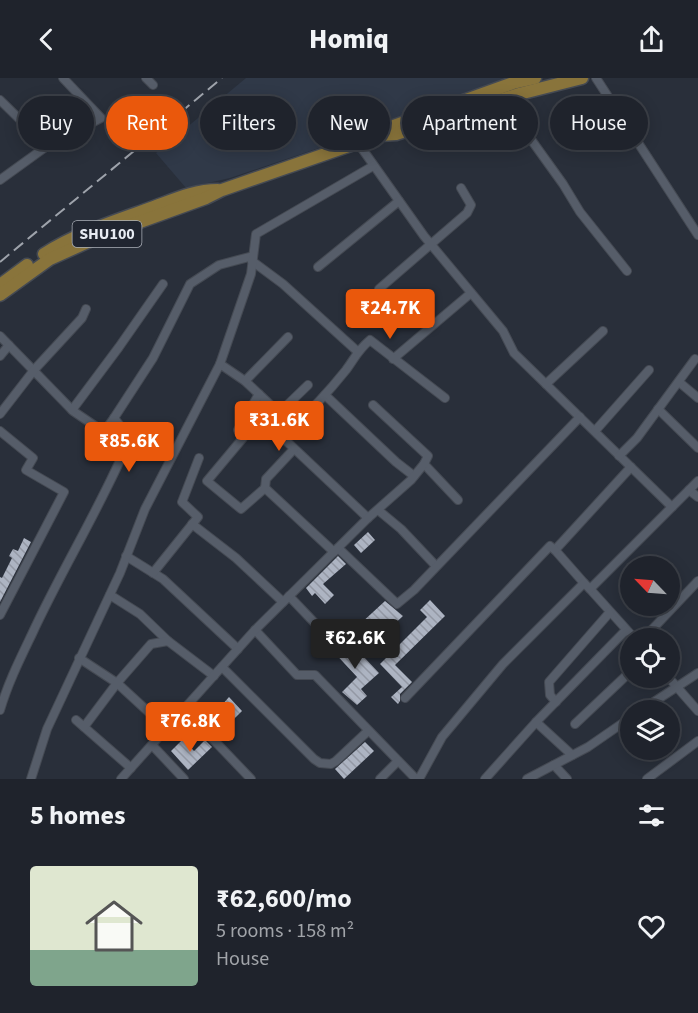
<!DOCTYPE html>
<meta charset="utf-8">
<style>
body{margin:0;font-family:"Source Sans 3",sans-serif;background:#272b34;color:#f1f3f6;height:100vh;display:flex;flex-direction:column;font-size:22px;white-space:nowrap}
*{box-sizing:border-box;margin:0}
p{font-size:20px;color:#a1a4a9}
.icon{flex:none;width:33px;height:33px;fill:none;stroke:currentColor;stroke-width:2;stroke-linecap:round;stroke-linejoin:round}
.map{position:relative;height:701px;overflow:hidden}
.details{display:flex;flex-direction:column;background:#1f232c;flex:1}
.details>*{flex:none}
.top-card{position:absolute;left:18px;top:18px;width:663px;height:54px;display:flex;gap:12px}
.needle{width:39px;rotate:295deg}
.fabs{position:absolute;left:620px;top:478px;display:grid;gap:12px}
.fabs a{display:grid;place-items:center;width:60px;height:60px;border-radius:50%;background:#1f232c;box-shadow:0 3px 15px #0003,0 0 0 2px #3c4048;font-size:30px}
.price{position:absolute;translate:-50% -51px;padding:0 14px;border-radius:6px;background:#ea580c;color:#fff;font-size:20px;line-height:39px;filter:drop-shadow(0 2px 3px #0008)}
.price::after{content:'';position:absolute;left:50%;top:36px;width:18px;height:14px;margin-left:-9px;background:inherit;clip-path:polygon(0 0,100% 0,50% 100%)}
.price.on{background:#222;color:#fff}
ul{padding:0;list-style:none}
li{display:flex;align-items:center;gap:18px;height:150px;padding:0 30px}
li+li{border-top:2px solid #3c4048}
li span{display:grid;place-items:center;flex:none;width:168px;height:120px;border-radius:6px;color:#555}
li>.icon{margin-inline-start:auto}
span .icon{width:72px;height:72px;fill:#fffc;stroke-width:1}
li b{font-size:26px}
h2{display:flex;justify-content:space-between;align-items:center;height:72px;padding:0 30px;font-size:26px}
.tag{padding:0 21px;border-radius:27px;background:#1f232c;box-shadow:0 3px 15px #0003,0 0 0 2px #3c4048;font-size:21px;line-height:54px}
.tag.on{background:#ea580c;color:#fff}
header{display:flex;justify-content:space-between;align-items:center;height:78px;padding:0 30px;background:#1f232c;font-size:27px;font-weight:800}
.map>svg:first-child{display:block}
</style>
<header><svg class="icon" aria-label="back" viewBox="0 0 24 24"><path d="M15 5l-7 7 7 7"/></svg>Homiq<svg class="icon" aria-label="share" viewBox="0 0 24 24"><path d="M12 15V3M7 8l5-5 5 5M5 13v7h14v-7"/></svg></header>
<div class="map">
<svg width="698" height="701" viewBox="0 0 698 701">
<defs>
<pattern id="building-back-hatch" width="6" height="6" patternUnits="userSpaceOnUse" patternTransform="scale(1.5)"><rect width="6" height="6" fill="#adb4c2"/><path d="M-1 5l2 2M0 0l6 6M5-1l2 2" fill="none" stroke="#9398a4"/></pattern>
</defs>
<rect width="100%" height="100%" fill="#292f3a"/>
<polygon fill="#303948" points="246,0 513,0 358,57 230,100 186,110 156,75"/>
<g fill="url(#building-back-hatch)">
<polygon points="368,454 375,462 361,475 354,467"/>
<polygon points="24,460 31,464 0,524 0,499 2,500 12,480 9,478 13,471 18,473"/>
<polygon points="338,478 346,486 323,506 334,517 325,526 315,515 312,518 306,510"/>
<polygon points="430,522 445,538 395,587 412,604 400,616 400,623 398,626 391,619 402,609 380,586 427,539 420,532"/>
<polygon points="385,523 403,538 375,564 359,547"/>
<polygon points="345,559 379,595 361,611 367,618 357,627 342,614 357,599 331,571"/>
<polygon points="229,619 242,633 234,641 228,635 219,644 227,651 219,659 206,645"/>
<polygon points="183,661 194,673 205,662 212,669 188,692 171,673"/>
<polygon points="365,664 374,673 344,701 335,691"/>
</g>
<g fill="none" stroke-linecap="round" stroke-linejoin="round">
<g stroke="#454a53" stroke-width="10">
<g id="minor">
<polyline points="146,0 153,7"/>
<polyline points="596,0 698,157"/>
<polyline points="507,20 517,42 563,106 580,134 627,193"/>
<polyline points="0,22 47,68 0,102"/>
<polyline points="358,65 424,158 503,253 514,275 672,429"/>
<polyline points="47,68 101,40 63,0"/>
<polyline points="252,183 283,206 357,273"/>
<polyline points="318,189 399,123"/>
<polyline points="379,211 467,135 471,127 461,110"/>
<polyline points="0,258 73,333 104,354 114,340"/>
<polyline points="0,278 9,267"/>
<polyline points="393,281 471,215"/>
<polyline points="220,286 245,303 293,348 283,360 368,440"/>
<polyline points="245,303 288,259"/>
<polyline points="679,304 698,320"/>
<polyline points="546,306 603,253"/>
<polyline points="259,316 238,352 243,360 207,403 241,431 265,410"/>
<polyline points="325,317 396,384 414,398"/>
<polyline points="658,331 698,370"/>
<polyline points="72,332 119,269 163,206"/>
<polyline points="279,335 308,307"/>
<polyline points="0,336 34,292 82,240 86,231"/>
<path d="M293,348C313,331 330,312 346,292C355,280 357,273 370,262L445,320"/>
<polyline points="0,353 33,380 26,392 64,414 0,537"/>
<polyline points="595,353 649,292"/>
<polyline points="294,371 266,401 265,410 334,474"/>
<polyline points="619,378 637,360 695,281"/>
<polyline points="424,386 458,422"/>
<polyline points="689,412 698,419"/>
<polyline points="378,432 401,451 436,488"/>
<polyline points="192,446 236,480 283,524"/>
<polyline points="338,470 397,526 414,512 580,339"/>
<polyline points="126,478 163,501 238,571"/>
<polyline points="153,495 198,439 182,424 199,380"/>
<polyline points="584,505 555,472 631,389"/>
<polyline points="590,511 635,561"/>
<polyline points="110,517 140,536 168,563"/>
<polyline points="289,518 329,560"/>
<polyline points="255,552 297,597 315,597 416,701"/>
<polyline points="643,561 698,503"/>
<polyline points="79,580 117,605 167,651"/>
<polyline points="222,589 314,681 320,685 331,686 336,683 368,653"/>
<polyline points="669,600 698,633"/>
<polyline points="405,620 550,468 555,472"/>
<polyline points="556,624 550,617 549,604 610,534"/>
<path d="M0,632C8,605 20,581 32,556C63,489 102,427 130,360L114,340L153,280L190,206L219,187L253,178"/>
<polyline points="185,632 251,701"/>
<polyline points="640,633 698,595"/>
<polyline points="76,642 131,690"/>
<polyline points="536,644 572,677"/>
<polyline points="575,646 630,594"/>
<polyline points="84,649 117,605 151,566 168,563 214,598"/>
<polyline points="152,667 184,701"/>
<polyline points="554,687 567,701"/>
<polyline points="31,701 47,651 120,495 145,431 220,286 251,196 256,156 373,88"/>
<polyline points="121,701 255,552 368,440 411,402 424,386 428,378 373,327"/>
<polyline points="380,701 398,683"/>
<polyline points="419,701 442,659 503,586 584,505 590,511 698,403"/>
<polyline points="485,701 537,643 626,552"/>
<polyline points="527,701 588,669 630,640"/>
<polyline points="647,701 698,663"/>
</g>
</g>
<g stroke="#454a53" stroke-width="15">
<g id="primary">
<polyline points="391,49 513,5 535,0"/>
<path d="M44,176C77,155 115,143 151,130C173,122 194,112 218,112"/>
<polyline points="0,207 27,187"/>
<polyline points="0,217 50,181 101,158 206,120 222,112 380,57 396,56 519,16 582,0"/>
</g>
</g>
<use href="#minor" stroke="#565d69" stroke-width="8"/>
<use href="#primary" stroke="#89743b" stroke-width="12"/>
<polyline stroke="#9ea3ab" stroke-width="2" stroke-dasharray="12 6" stroke-linecap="butt" points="0,184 222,0"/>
</g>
<g text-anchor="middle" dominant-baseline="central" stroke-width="6" stroke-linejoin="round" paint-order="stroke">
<rect fill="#202530" stroke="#abb0b8" stroke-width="1.5" x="72.5" y="143" width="69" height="26" rx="4.5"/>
<g font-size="16" font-weight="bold" fill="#e7ebf2">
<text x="107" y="156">SHU100</text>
</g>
</g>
</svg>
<div class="fabs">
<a><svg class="needle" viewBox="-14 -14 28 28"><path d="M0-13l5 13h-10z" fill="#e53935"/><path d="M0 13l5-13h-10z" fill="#a1a4a9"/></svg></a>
<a><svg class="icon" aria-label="locate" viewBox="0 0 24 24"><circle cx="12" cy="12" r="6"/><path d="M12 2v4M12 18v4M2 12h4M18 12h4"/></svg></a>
<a><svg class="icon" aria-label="layers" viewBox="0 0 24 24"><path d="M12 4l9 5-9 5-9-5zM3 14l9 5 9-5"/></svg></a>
</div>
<b class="price" style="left:390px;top:262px">₹24.7K</b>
<b class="price" style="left:279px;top:374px">₹31.6K</b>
<b class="price" style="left:129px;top:395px">₹85.6K</b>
<b class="price on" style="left:355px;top:592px">₹62.6K</b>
<b class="price" style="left:190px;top:675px">₹76.8K</b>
<div class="top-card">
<a class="tag">Buy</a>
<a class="tag on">Rent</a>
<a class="tag">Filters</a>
<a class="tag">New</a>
<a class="tag">Apartment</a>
<a class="tag">House</a>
</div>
</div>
<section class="details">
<h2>5 homes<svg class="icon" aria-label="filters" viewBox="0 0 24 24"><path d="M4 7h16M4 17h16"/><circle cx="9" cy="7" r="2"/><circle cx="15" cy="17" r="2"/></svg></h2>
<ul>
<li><span style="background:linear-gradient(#dfe7d0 70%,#7fa58c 0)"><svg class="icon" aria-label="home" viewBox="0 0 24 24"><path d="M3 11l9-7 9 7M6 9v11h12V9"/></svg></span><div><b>₹62,600/mo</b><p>5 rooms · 158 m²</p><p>House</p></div><svg class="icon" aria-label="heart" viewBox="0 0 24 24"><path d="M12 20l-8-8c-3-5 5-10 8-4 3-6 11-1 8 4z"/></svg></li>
</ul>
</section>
